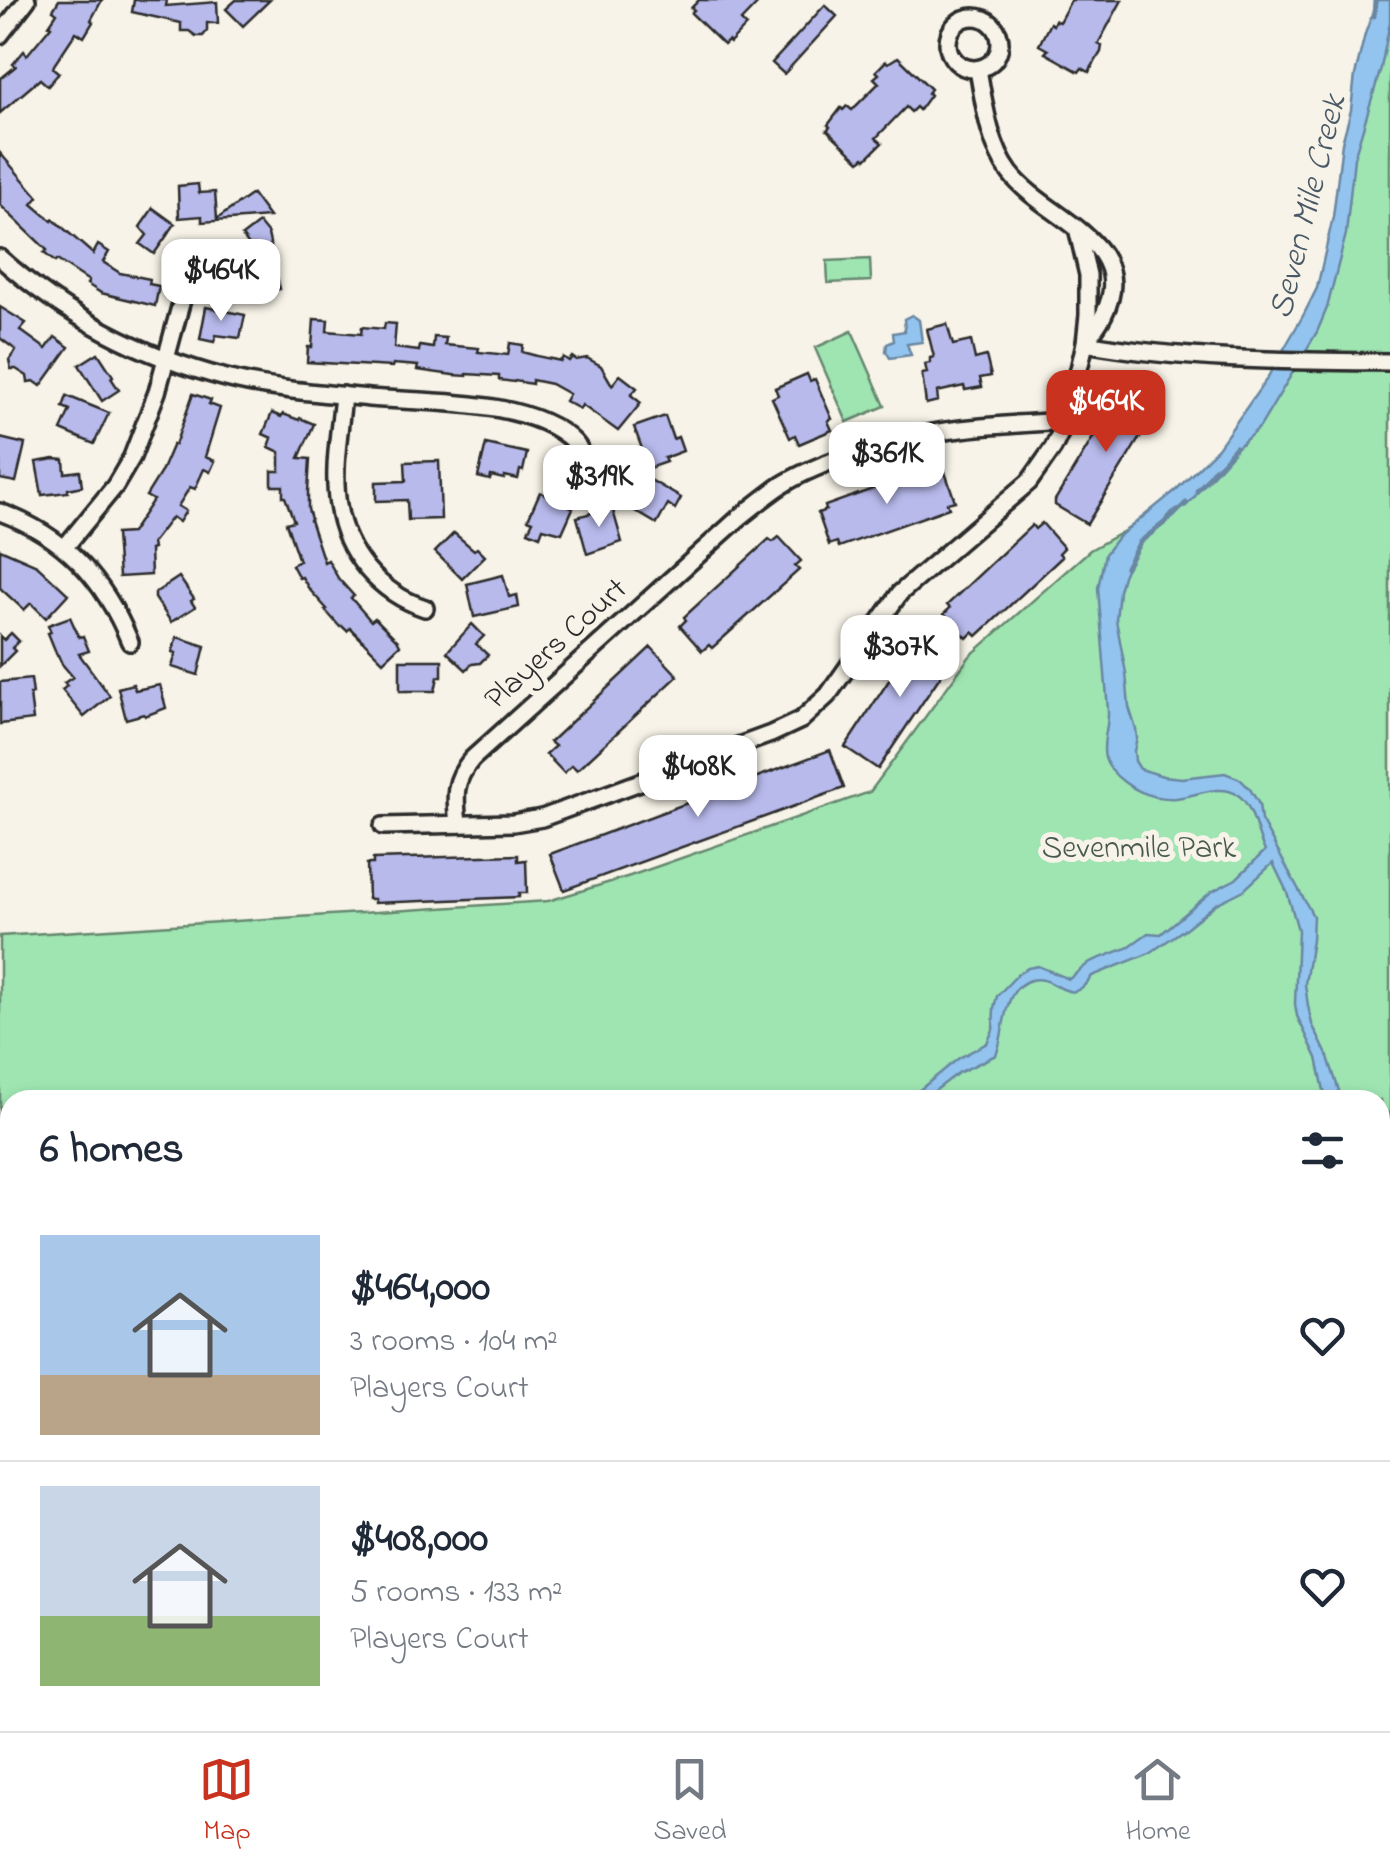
<!DOCTYPE html>
<meta charset="utf-8">
<style>
body{margin:0;font-family:"Indie Flower",sans-serif;background:#f2f2f3;color:#1f2937;height:100vh;display:flex;flex-direction:column;font-size:38px;white-space:nowrap}
*{box-sizing:border-box;margin:0}
p{font-size:32px;color:#747a83}
.icon{flex:none;width:55px;height:55px;fill:none;stroke:currentColor;stroke-width:2;stroke-linecap:round;stroke-linejoin:round}
.map{position:relative;flex:1;overflow:hidden}
.panel{position:absolute;left:0px;top:1090px;width:1390px;height:642px;display:flex;flex-direction:column;background:#fff;border-radius:30px 30px 0 0;box-shadow:0 5px 15px #0003}
.panel>*{flex:none}
.price{position:absolute;translate:-50% -85px;padding:0 22px;border-radius:20px;background:#fff;color:#222;font-size:32px;line-height:65px;filter:drop-shadow(0 2px 5px #0008)}
.price::after{content:'';position:absolute;left:50%;top:60px;width:30px;height:22px;margin-left:-15px;background:inherit;clip-path:polygon(0 0,100% 0,50% 100%)}
.price.selected{background:#c8321e;color:#fff}
ul{padding:0;list-style:none}
li{display:flex;align-items:center;gap:30px;height:250px;padding:0 40px}
li+li{border-top:2px solid #e0e1e3}
li span{display:grid;place-items:center;flex:none;width:280px;height:200px;border-radius:0px;color:#555}
li>.icon{margin-inline-start:auto}
span .icon{width:120px;height:120px;fill:#fffc;stroke-width:1}
li b{font-size:42px}
h2{display:flex;justify-content:space-between;align-items:center;height:120px;padding:0 40px;font-size:42px}
.menu{display:flex;justify-content:space-around;align-items:center;height:140px;border-top:2px solid #e0e1e3;background:#fff;font-size:28px;color:#747a83}
.menu a{display:grid;justify-items:center;gap:5px}
.menu .selected{color:#c8321e}
.map>svg:first-child{display:block}
</style>
<div class="map">
<svg width="1390" height="1731" viewBox="0 0 1390 1731">
<rect width="100%" height="100%" fill="#f7f3e8"/>
<filter id="ink" filterUnits="userSpaceOnUse"><feTurbulence type="fractalNoise" baseFrequency=".01" numOctaves="2"/><feDisplacementMap in="SourceGraphic" scale="20" xChannelSelector="R" yChannelSelector="G"/><feConvolveMatrix kernelMatrix="1 2 1 2 8 2 1 2 1" color-interpolation-filters="sRGB"/></filter>
<g filter="url(#ink)">
<g fill="#9fe5b2" stroke="#65886e" stroke-width="2.5">
<polygon points="1390,0 1390,1526 1383,1519 1380,1509 1380,1100 10,1100 10,1166 0,1168 0,936 548,901 630,876 870,792 970,656 1090,550 1169,506 1258,412 1326,297 1353,123"/>
<polygon points="870,259 871,281 828,283 827,261"/>
<polygon points="852,331 885,406 847,422 815,348"/>
<polygon points="1390,1581 1390,1665 1380,1663 1380,1621"/>
<polygon points="1224,1723 1224,1722 1336,1723 1333,1731 1224,1731"/>
</g>
<g fill="#93c4ef" stroke="#6987a1" stroke-width="2.5">
<path d="M1377,0H1390V22L1381,68L1354,158L1346,234L1327,308L1317,332L1260,427L1211,471L1194,498L1186,506L1172,512L1157,530L1146,536L1137,545L1123,576L1119,591L1116,620L1126,673L1129,707L1136,729L1137,738L1134,751L1135,761L1140,769L1163,776L1182,778L1225,773L1240,779L1250,789L1259,804L1261,820L1313,916L1312,940L1305,984L1308,1006L1312,1024L1328,1057L1342,1100H1326L1317,1058L1297,1016L1295,1004L1298,930L1287,892L1273,863L1244,890L1216,904L1186,928L1150,953L1092,976C1068,1012 1057,973 1031,980C1001,987 1006,1033 996,1055L958,1073L923,1100H907L959,1058L987,1043L993,1030L994,1008L997,996L1018,974L1028,968L1038,966L1069,979L1090,962L1127,948L1148,933L1161,934L1211,892L1236,879L1265,851C1256,835 1254,806 1238,795C1220,783 1196,796 1176,798C1158,799 1139,793 1124,782C1116,776 1108,768 1105,758C1101,743 1109,726 1108,711L1098,588L1105,554L1118,537L1176,490L1218,448L1266,380L1304,314L1317,288L1333,217L1342,143L1351,110L1355,75L1365,34Z"/>
<polygon points="912,315 919,320 922,342 907,344 911,355 890,358 886,351 887,344 894,341 893,333 905,331 904,319"/>
<polygon points="1380,1509 1383,1519 1390,1526 1390,1581 1380,1621"/>
</g>
<g fill="none" stroke-linecap="round" stroke-linejoin="round">
<g stroke="#6987a1" stroke-width="5">
<polyline points="1374,16 1375,0"/>
<polyline points="1197,491 1236,447"/>
<polyline points="1126,567 1140,542 1173,516 1186,503"/>
</g>
</g>
<g fill="#b8baec" stroke="#2b2b2b" stroke-width="2.5">
<polygon points="59,0 102,0 91,20 93,22 84,37 76,32 54,65 53,68 59,73 48,86 40,79 0,113 0,79 16,66 13,64 24,51 27,55 51,26 49,25 57,13 53,10"/>
<polygon points="134,0 167,0 166,6 217,2 218,23 207,23 207,31 203,36 196,36 189,31 181,31 181,23 132,12"/>
<polygon points="236,0 270,0 243,26 226,9"/>
<polygon points="699,0 761,0 741,21 746,26 730,43 728,41 724,45 691,13 694,10 691,8"/>
<polygon points="1071,0 1122,0 1098,44 1102,46 1101,52 1089,72 1082,68 1079,72 1045,53 1048,50 1039,45 1050,23 1053,25 1055,20 1059,22"/>
<polygon points="825,5 837,16 784,74 772,63"/>
<polygon points="898,57 931,89 928,93 930,95 919,110 916,107 911,112 906,107 876,138 882,143 866,159 864,157 860,161 827,130 830,127 828,125 841,108 843,110 847,106 852,110 879,83 874,78 879,74 876,71 886,61 888,63"/>
<polygon points="0,153 38,197 32,204 52,221 53,219 93,254 98,245 109,252 103,262 120,273 150,279 149,284 159,286 155,306 101,293 87,284 89,281 57,260 55,262 44,253 47,250 0,205"/>
<polygon points="198,184 199,193 215,192 217,219 252,194 269,217 202,222 202,216 179,218 178,186"/>
<polygon points="153,208 175,224 154,254 140,244 147,235 140,227"/>
<polygon points="259,223 268,234 280,289 253,294 249,256 256,255 242,236"/>
<polygon points="0,307 26,323 20,330 46,349 55,337 69,347 41,386 34,381 28,382 27,376 16,369 11,369 9,360 16,350 0,338"/>
<polygon points="206,307 245,315 240,338 216,335 214,342 200,339"/>
<polygon points="314,319 328,320 327,331 361,334 362,327 384,329 385,323 396,324 394,348 419,351 420,346 433,348 434,337 446,338 445,345 479,348 478,352 508,355 510,343 523,345 522,352 537,356 561,361 563,357 569,361 572,357 576,360 587,358 601,366 612,385 620,375 637,388 631,395 641,403 618,431 582,405 580,409 565,401 569,394 551,384 532,380 532,384 515,381 514,382 499,380 499,376 467,374 467,376 453,375 417,370 418,366 393,364 392,367 307,362 308,347 312,347"/>
<polygon points="947,324 953,345 971,341 975,359 986,356 991,376 980,378 982,387 965,390 964,386 937,392 938,401 926,404 922,374 927,373 925,364 930,363 930,358 934,357 927,329"/>
<polygon points="98,353 113,376 111,378 119,390 102,401 79,365"/>
<polygon points="807,374 810,381 815,379 820,391 832,419 828,421 832,430 799,444 795,435 790,438 772,398 778,395 775,388"/>
<polygon points="1125,385 1159,406 1087,524 1055,505 1055,500"/>
<polygon points="193,394 211,400 209,404 220,408 205,457 215,461 210,472 204,469 195,489 190,487 178,506 186,511 179,522 172,517 152,543 153,549 150,550 151,575 119,577 116,534 131,533 153,500 146,496 161,472 173,444 175,445"/>
<polygon points="67,396 109,413 94,444 61,430 70,410 63,407"/>
<polygon points="272,413 281,417 283,414 299,420 300,418 314,424 299,458 310,459 308,492 308,509 311,519 310,520 324,562 328,560 338,578 354,596 351,598 371,621 375,618 398,641 400,645 383,661 350,628 347,631 342,626 340,627 325,610 327,609 309,589 302,577 299,578 292,565 299,561 286,523 294,521 285,497 283,497 283,486 272,486 272,471 280,471 280,452 269,447 272,438 263,434"/>
<polygon points="665,416 673,439 678,437 683,451 664,458 666,462 649,468 634,427"/>
<polygon points="0,438 25,444 16,482 0,479"/>
<polygon points="486,444 527,453 523,471 520,470 518,479 505,476 504,479 491,476 490,480 478,477"/>
<polygon points="54,459 64,460 65,473 80,471 82,486 68,489 68,492 42,495 36,462"/>
<polygon points="439,461 441,519 408,520 407,500 376,501 376,482 406,481 405,462"/>
<polygon points="934,467 936,472 944,469 955,501 947,503 949,508 839,547 837,542 829,545 818,513 826,510 825,506"/>
<polygon points="642,475 681,498 675,509 668,504 657,524 625,505"/>
<polygon points="540,492 573,508 562,533 543,528 540,536 528,531 533,521 528,519"/>
<polygon points="612,507 622,542 587,554 577,517"/>
<polygon points="1042,523 1064,548 1059,553 1062,557 977,636 973,632 967,638 944,614 950,608 947,605 1032,525 1035,529"/>
<polygon points="454,533 474,550 477,548 485,556 462,579 435,552"/>
<polygon points="779,537 801,561 795,566 799,570 712,648 709,645 702,651 680,626 686,620 684,617 769,539 773,542"/>
<polygon points="0,549 37,565 68,594 46,618 31,603 24,610 0,588"/>
<polygon points="503,575 509,597 517,595 519,607 474,617 467,584"/>
<polygon points="179,577 194,599 191,601 195,607 171,622 155,598 155,593"/>
<polygon points="70,617 79,637 83,636 89,651 79,654 110,696 84,717 62,690 67,686 64,683 73,677 62,664 58,655 57,655 48,633 51,632 48,625"/>
<polygon points="472,624 484,636 476,644 488,655 480,663 472,664 466,670 447,652"/>
<polygon points="921,632 955,654 878,769 845,747"/>
<polygon points="11,633 19,641 12,648 15,651 0,666 0,636 4,640"/>
<polygon points="177,637 205,646 198,675 172,667 176,653 172,652"/>
<polygon points="651,647 678,676 577,770 572,765 564,773 546,754 555,746 550,742"/>
<polygon points="400,660 442,660 442,677 438,677 435,691 400,691"/>
<polygon points="31,679 33,694 30,694 33,720 0,724 0,682"/>
<polygon points="133,684 135,690 160,685 166,708 145,716 144,714 126,719 118,688"/>
<polygon points="830,750 844,788 564,890 550,854"/>
<polygon points="518,855 518,861 526,860 527,893 519,893 519,897 374,903 374,899 368,899 367,864 373,864 373,859"/>
</g>
<g fill="none" stroke-linecap="round" stroke-linejoin="round">
<g stroke="#2b2b2b" stroke-width="22">
<g id="minor">
<circle cx="974" cy="43" r="26"/>
<polyline points="0,35 27,0"/>
<path d="M978,69C984,103 989,145 1010,173C1044,218 1140,242 1104,314C1100,323 1093,331 1087,340"/>
<path d="M0,258C65,316 141,356 226,378C272,390 321,393 369,398C427,403 530,398 574,442C581,449 585,459 589,468"/>
<path d="M1085,343C1187,361 1287,361 1390,362"/>
<path d="M343,395C340,430 332,470 338,505C345,553 379,593 425,608"/>
<path d="M0,512C65,536 104,579 130,642"/>
<polyline points="65,547 115,486 132,457 157,392 183,296 201,267"/>
<path d="M458,824C455,796 453,781 472,759L739,518C753,507 767,495 782,485C799,474 819,466 838,459C916,428 983,426 1065,421"/>
<polyline points="383,826 513,823 542,818 771,734 801,720 828,695 900,593 1029,482 1053,448 1068,417 1085,343 1088,315 1088,275 1078,232"/>
<polyline points="589,1722 590,1731"/>
<polyline points="937,1722 938,1731"/>
</g>
</g>
<g stroke="#2b2b2b" stroke-width="28">
<g id="tertiary">
<polyline points="0,1485 10,1494"/>
<polyline points="202,1722 207,1731"/>
</g>
</g>
<use href="#minor" stroke="#f7f3e8" stroke-width="15"/>
<use href="#tertiary" stroke="#f7f3e8" stroke-width="20"/>
</g>
</g>
<g text-anchor="middle" dominant-baseline="central" stroke-width="10" stroke-linejoin="round" paint-order="stroke">
<g font-size="32" fill="#2b2b2b" stroke="#f7f3e8">
<text transform="translate(557 645) rotate(-42)">Players Court</text>
</g>
<g font-size="32" fill="#485a4d" stroke="#f7f3e8">
<text x="1139" y="849">Sevenmile Park</text>
</g>
<g font-size="35" font-style="italic" fill="#4a5966" stroke="#f7f3e8">
<text transform="translate(1309 207) rotate(-76)">Seven Mile Creek</text>
</g>
</g>
</svg>
<b class="price" style="left:221px;top:324px">$464K</b>
<b class="price selected" style="left:1106px;top:455px">$464K</b>
<b class="price" style="left:887px;top:507px">$361K</b>
<b class="price" style="left:599px;top:530px">$319K</b>
<b class="price" style="left:900px;top:700px">$307K</b>
<b class="price" style="left:698px;top:820px">$408K</b>
<section class="panel">
<h2>6 homes<svg class="icon" aria-label="filters" viewBox="0 0 24 24"><path d="M4 7h16M4 17h16"/><circle cx="9" cy="7" r="2"/><circle cx="15" cy="17" r="2"/></svg></h2>
<ul>
<li><span style="background:linear-gradient(#a9c7e8 70%,#b9a48a 0)"><svg class="icon" aria-label="home" viewBox="0 0 24 24"><path d="M3 11l9-7 9 7M6 9v11h12V9"/></svg></span><div><b>$464,000</b><p>3 rooms · 104 m²</p><p>Players Court</p></div><svg class="icon" aria-label="heart" viewBox="0 0 24 24"><path d="M12 20l-8-8c-3-5 5-10 8-4 3-6 11-1 8 4z"/></svg></li>
<li><span style="background:linear-gradient(#c9d6e8 65%,#8fb573 0)"><svg class="icon" aria-label="home" viewBox="0 0 24 24"><path d="M3 11l9-7 9 7M6 9v11h12V9"/></svg></span><div><b>$408,000</b><p>5 rooms · 133 m²</p><p>Players Court</p></div><svg class="icon" aria-label="heart" viewBox="0 0 24 24"><path d="M12 20l-8-8c-3-5 5-10 8-4 3-6 11-1 8 4z"/></svg></li>
</ul>
</section>
</div>
<nav class="menu">
<a class="selected"><svg class="icon" aria-label="map" viewBox="0 0 24 24"><path d="M3 6l6-2 6 2 6-2v14l-6 2-6-2-6 2zM9 4v14M15 6v14"/></svg>Map</a>
<a><svg class="icon" aria-label="saved" viewBox="0 0 24 24"><path d="M7 4h10v16l-5-4-5 4z"/></svg>Saved</a>
<a><svg class="icon" aria-label="home" viewBox="0 0 24 24"><path d="M3 11l9-7 9 7M6 9v11h12V9"/></svg>Home</a>
</nav>
